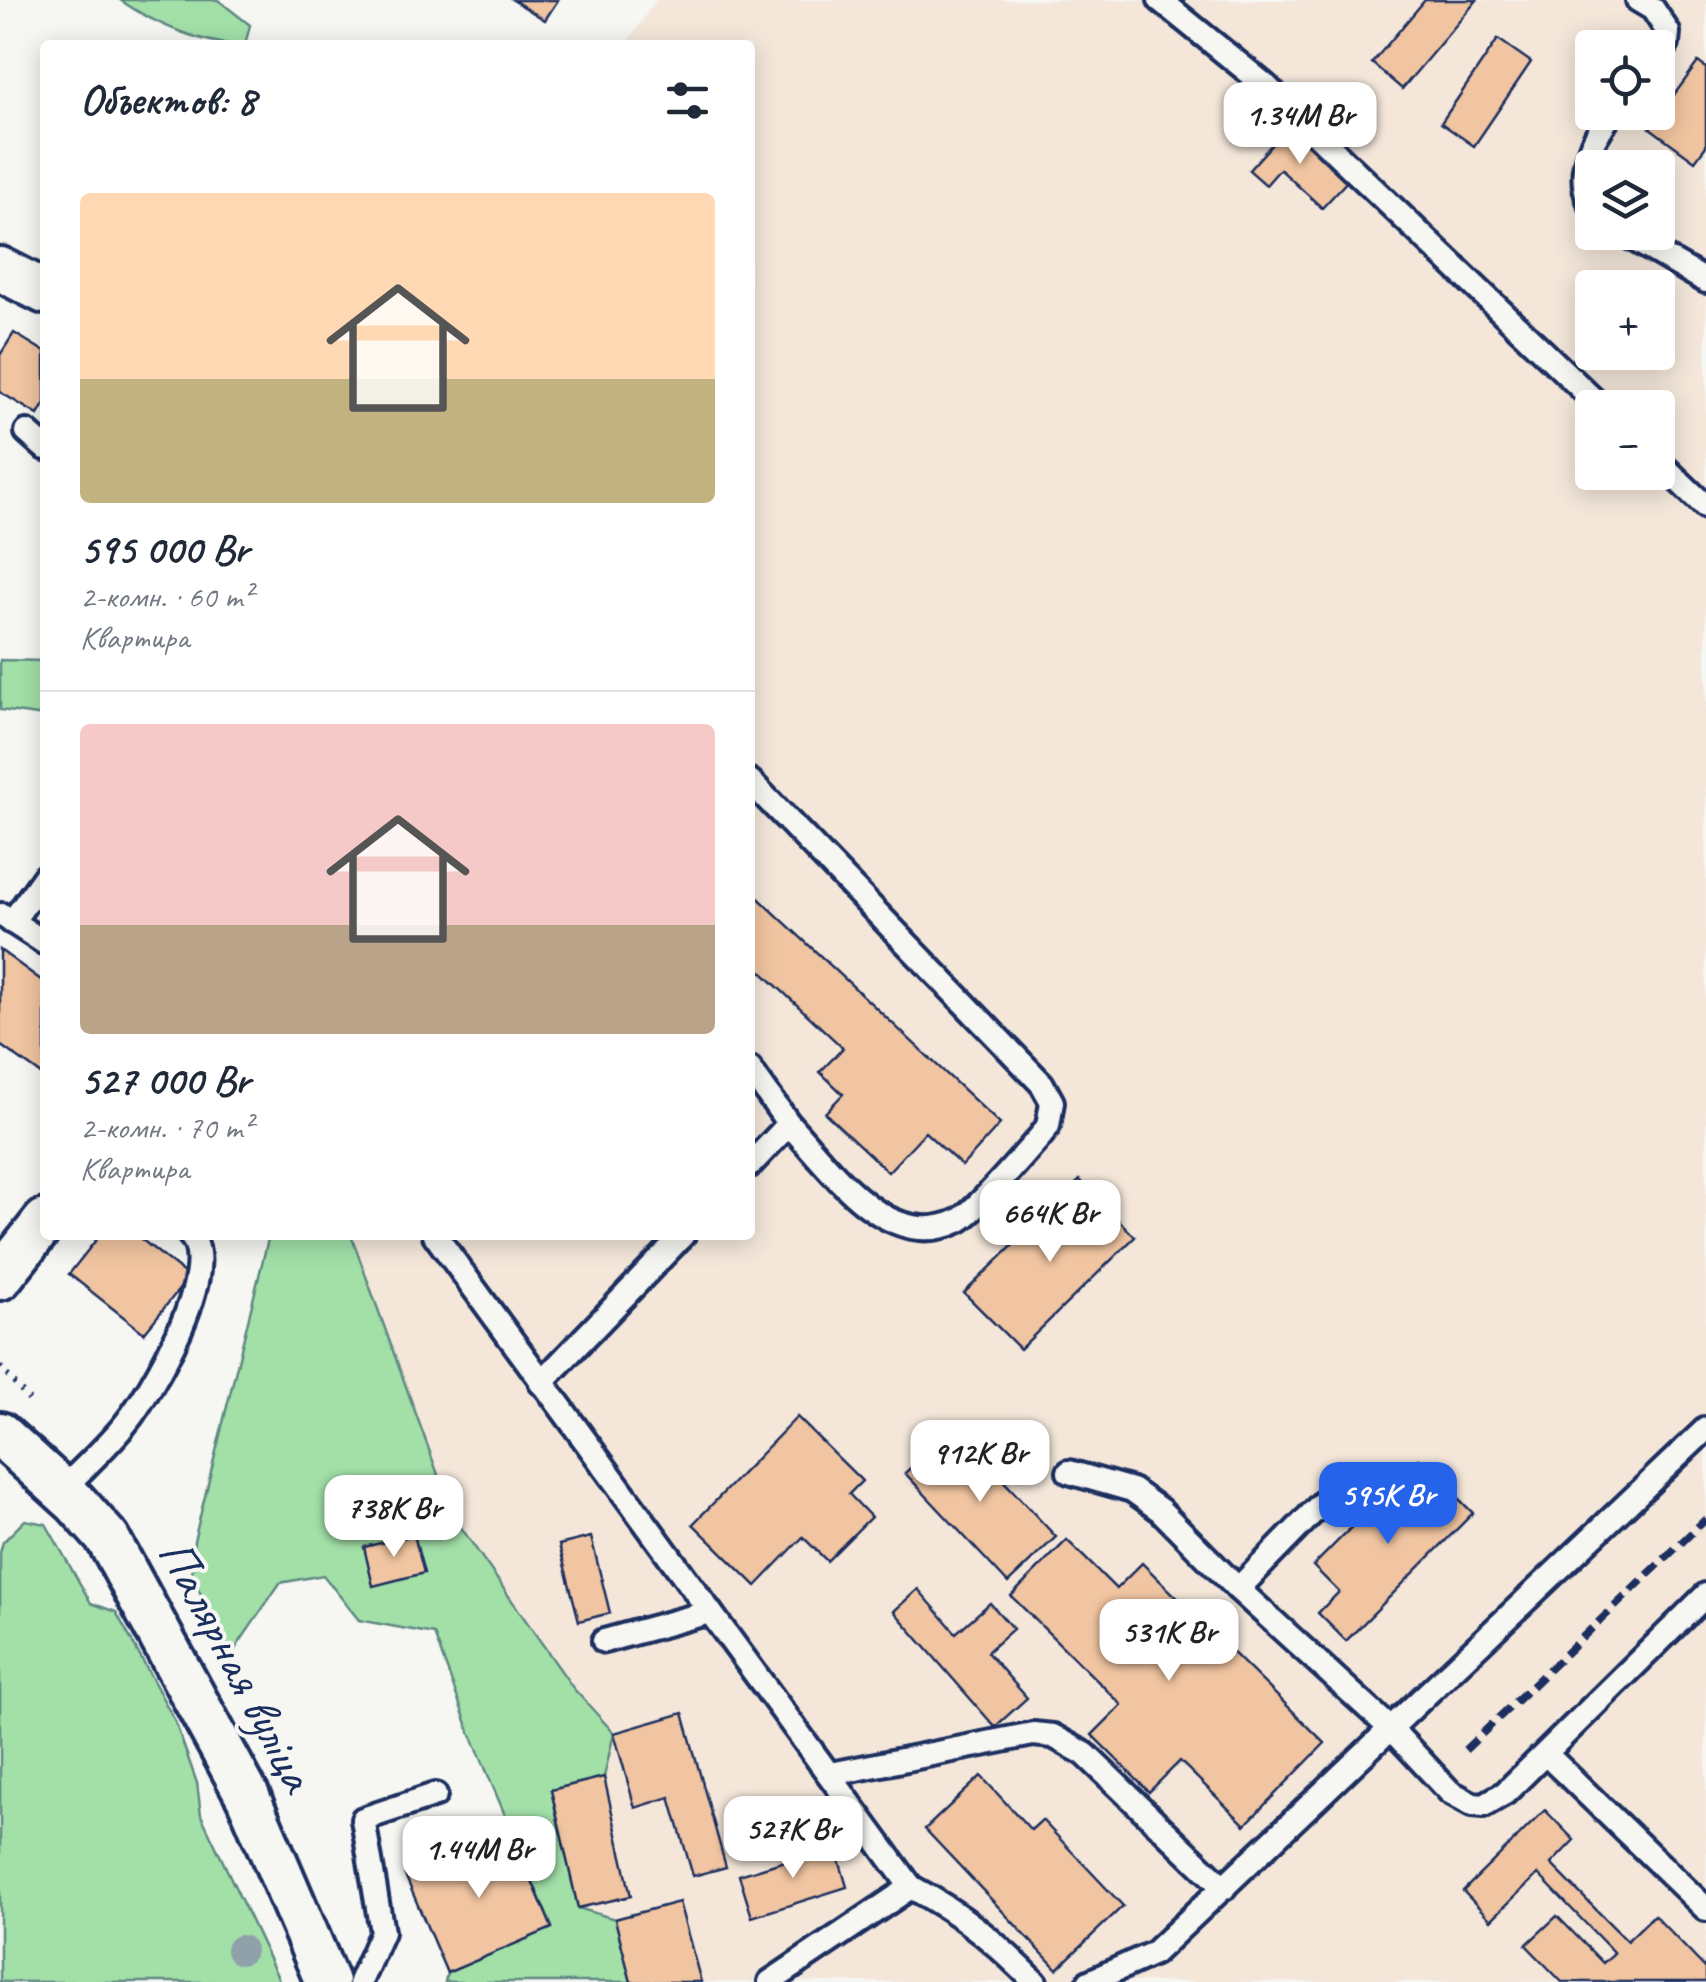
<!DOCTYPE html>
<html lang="ru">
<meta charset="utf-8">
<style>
body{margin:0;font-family:Caveat,sans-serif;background:#f2f2f3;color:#1f2937;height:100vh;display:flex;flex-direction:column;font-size:38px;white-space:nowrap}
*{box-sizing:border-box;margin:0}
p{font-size:32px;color:#747a83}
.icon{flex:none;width:55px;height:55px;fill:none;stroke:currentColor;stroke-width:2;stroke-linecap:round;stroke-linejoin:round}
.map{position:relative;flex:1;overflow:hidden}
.drawer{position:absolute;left:40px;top:40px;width:715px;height:1200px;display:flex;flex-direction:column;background:#fff;border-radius:10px;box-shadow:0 5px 25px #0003}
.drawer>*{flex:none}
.buttons{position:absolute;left:1575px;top:30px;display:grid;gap:20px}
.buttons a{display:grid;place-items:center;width:100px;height:100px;border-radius:10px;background:#fff;box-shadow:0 5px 25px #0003;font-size:50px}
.price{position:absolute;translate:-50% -85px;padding:0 22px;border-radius:20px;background:#fff;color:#222;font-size:32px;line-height:65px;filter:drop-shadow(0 2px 5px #0008)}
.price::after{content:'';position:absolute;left:50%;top:60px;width:30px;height:22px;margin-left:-15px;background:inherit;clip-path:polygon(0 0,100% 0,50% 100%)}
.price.selected{background:#2563eb;color:#fff}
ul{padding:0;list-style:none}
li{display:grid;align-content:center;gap:20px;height:530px;padding:0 40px}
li+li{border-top:2px solid #e0e1e3}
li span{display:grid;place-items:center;height:310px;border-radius:10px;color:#555}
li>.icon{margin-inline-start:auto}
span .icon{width:180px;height:180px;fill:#fffc;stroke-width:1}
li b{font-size:42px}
h2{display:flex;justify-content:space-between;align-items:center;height:120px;padding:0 40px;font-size:42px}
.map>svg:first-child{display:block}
</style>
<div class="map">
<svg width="1706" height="1982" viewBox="0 0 1706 1982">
<rect width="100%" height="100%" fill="#f6f6f2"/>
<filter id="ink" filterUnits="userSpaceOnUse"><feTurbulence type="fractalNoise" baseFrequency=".01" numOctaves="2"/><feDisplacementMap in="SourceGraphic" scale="20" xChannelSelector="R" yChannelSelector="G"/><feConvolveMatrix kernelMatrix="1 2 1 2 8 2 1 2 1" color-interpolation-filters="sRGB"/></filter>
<g filter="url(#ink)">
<path fill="#f4e7da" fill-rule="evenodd" d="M656,0H1706V1982H631L578,1908L551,1790L614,1733L573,1688L453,1516L351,1235H750V45H626ZM1592,48H1658V112H1592ZM1592,168H1658V232H1592ZM1592,288H1658V352H1592ZM1592,408H1658V472H1592Z"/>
<g fill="#a2e0a8" stroke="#5e8883" stroke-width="2.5">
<path d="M120,0H218L250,25L245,45C203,45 154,24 120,0Z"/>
<polygon points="0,660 45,661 45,716 0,710"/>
<polygon points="269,1235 351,1235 453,1516 573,1688 614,1733 604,1777 551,1790 578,1908 615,1919 631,1982 445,1982 447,1973 552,1927 470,1732 434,1634 359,1620 323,1575 280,1583 231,1655 192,1576 194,1541"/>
<polygon points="25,1520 46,1524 91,1603 116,1612 175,1721 197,1783 201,1815 280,1982 0,1982 0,1553 3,1542"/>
</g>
<g fill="#f1c5a1" stroke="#1b2f5e" stroke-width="2.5">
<polygon points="513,0 558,0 545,20"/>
<polygon points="1425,0 1477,0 1402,89 1372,63"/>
<polygon points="1498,39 1531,62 1474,146 1441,123"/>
<polygon points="1698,62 1706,68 1706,146 1695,161 1650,128"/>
<polygon points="1289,125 1349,179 1322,208 1280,169 1266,185 1249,170"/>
<polygon points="14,333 45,352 45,403 38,415 0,392 0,355"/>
<polygon points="750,890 1000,1124 962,1166 925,1132 888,1172 825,1113 843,1094 820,1072 843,1048 750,961"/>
<polygon points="0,950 45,983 45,1077 0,1045"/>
<polygon points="1080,1180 1135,1237 1020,1349 964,1293"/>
<polygon points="100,1235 136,1235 189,1277 144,1333 69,1274"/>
<polygon points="797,1417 862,1481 849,1494 871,1517 827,1561 803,1537 756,1586 693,1524"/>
<polygon points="953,1427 1056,1537 1008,1583 905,1473"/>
<polygon points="1419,1459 1473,1513 1346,1641 1318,1613 1339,1592 1313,1566"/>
<polygon points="414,1535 424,1573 373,1586 364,1547"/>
<polygon points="591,1537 610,1613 579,1621 559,1545"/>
<polygon points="1067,1540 1116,1589 1142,1563 1325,1743 1245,1825 1180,1761 1149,1792 1092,1735 1122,1705 1011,1596"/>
<polygon points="918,1589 956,1633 990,1603 1013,1629 987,1652 1027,1698 995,1727 894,1611"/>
<polygon points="683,1713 726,1867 693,1876 670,1797 635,1808 614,1733"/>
<polygon points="981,1776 1031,1830 1042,1820 1123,1906 1057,1969 925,1829"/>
<polygon points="604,1777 631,1896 578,1908 551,1790"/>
<polygon points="1545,1810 1574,1840 1551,1864 1627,1941 1654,1915 1706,1969 1706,1982 1562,1982 1526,1945 1557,1916 1603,1963 1614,1953 1538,1874 1491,1920 1463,1891"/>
<polygon points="510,1829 552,1928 447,1973 405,1875"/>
<polygon points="835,1846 847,1887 752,1917 739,1875"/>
<polygon points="679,1902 701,1982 631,1982 615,1919"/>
</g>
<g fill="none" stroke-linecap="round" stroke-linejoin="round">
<g stroke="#1b2f5e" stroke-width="30">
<g id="lane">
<polyline points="1160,0 1266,86 1602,408"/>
<polyline points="1638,0 1653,9 1668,32 1667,44 1658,56"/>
<path d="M1592,206C1574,174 1591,139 1613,112"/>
<polyline points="1621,232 1706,281"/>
<polyline points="27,432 45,448"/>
<polyline points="1658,461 1706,507"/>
<path d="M750,781L1042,1084L1052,1102L1048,1126L1040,1137C1024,1154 975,1213 958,1221C887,1254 830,1168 789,1124"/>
<polyline points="2,915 45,943"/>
<polyline points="12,922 45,876"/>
<polyline points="750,1069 789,1124 750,1165"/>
<polyline points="435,1235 911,1887"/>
<polyline points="541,1383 683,1235"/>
<polyline points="1069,1472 1132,1490 1160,1510 1238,1589 1392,1730 1450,1792 1472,1804 1484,1805 1505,1793 1706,1595"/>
<path d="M62,1490C83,1468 107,1447 126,1423C151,1392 223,1269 190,1235"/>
<polyline points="1238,1589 1325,1500"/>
<polyline points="604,1641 710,1612"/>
<polyline points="1546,1754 1706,1909"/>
<polyline points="831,1774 1033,1734 1053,1736 1085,1754 1224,1888"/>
<polyline points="360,1982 382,1932 363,1819 435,1795"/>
<path d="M770,1982L911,1887C964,1915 993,1940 1035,1982"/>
<polyline points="1089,1982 1154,1953 1706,1429"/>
</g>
</g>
<g stroke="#1b2f5e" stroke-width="50">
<g id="street">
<polyline points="0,269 45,292"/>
<polyline points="0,1278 45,1221"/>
<polyline points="0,1434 76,1503 108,1539 248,1797 327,1982"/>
</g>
</g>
<polyline stroke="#1b2f5e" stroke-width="6" stroke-dasharray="2.5 8" stroke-linecap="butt" points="0,1367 29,1400"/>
<use href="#lane" stroke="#f6f6f2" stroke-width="22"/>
<use href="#street" stroke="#f6f6f2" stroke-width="42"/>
<polyline stroke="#1b2f5e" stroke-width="8" stroke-dasharray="15 8" stroke-linecap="butt" points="1465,1750 1706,1519"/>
</g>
<circle fill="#90a1aa" cx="241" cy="1950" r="15"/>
</g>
<g text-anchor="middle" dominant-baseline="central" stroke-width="8" stroke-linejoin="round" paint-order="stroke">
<g font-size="50" fill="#1b2f5e" stroke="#f6f6f2">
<text transform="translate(237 1665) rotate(62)">Палярная вуліца</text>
</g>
</g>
</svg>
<div class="buttons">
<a><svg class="icon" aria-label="locate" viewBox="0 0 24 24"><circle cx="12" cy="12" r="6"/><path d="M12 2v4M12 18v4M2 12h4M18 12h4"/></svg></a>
<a><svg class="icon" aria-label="layers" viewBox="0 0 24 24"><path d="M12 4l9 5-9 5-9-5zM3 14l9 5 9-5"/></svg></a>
<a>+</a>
<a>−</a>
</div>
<b class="price" style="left:1300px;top:167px">1.34M Br</b>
<b class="price" style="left:1050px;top:1265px">664K Br</b>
<b class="price" style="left:980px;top:1505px">912K Br</b>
<b class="price selected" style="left:1388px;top:1547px">595K Br</b>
<b class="price" style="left:394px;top:1560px">738K Br</b>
<b class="price" style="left:1169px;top:1684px">531K Br</b>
<b class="price" style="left:793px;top:1881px">527K Br</b>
<b class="price" style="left:479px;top:1901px">1.44M Br</b>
<section class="drawer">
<h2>Объектов: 8<svg class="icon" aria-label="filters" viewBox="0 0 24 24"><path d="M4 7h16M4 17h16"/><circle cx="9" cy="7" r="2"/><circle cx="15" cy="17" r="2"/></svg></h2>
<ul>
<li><span style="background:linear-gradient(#ffd9b3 60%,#c2b280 0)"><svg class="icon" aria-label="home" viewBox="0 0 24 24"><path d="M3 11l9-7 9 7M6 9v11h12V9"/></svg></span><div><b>595 000 Br</b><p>2-комн. · 60 m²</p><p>Квартира</p></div></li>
<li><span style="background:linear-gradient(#f6c9c9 65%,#b9a48a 0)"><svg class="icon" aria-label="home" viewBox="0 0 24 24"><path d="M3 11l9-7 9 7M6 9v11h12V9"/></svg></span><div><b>527 000 Br</b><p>2-комн. · 70 m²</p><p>Квартира</p></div></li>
</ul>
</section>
</div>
